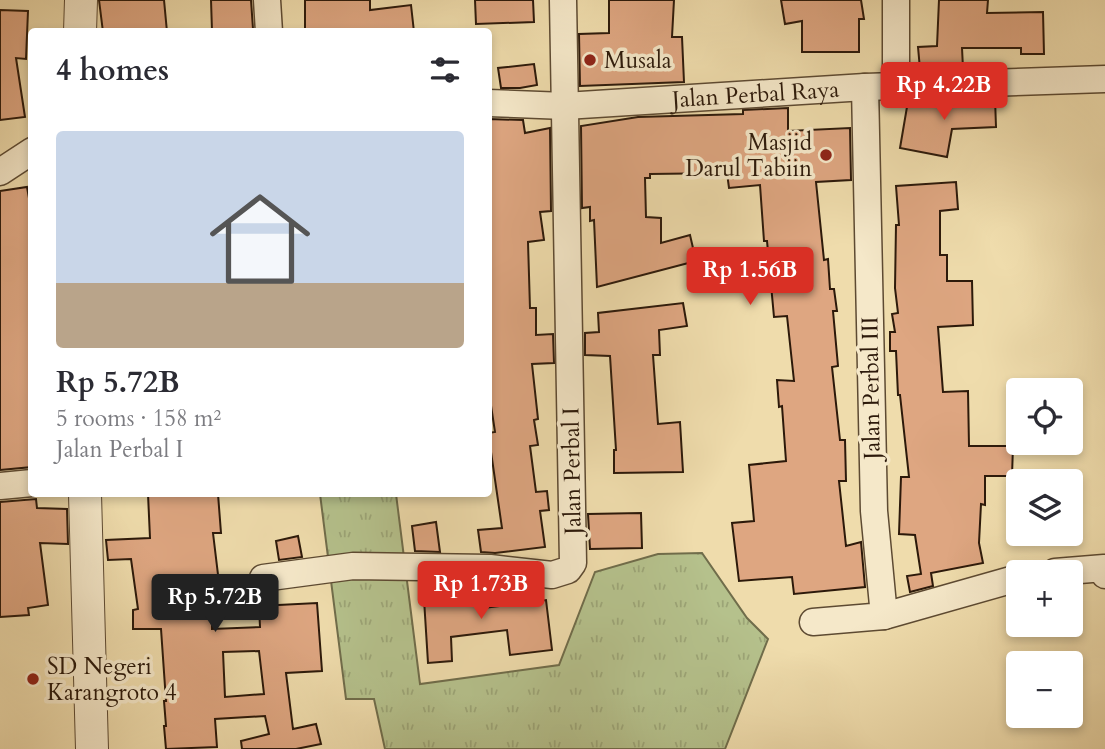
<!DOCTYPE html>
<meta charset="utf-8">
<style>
body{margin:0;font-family:Cardo,serif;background:#f2f2f3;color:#2b2b33;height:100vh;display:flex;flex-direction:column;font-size:26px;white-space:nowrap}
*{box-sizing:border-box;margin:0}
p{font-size:23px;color:#7c7c81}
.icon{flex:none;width:38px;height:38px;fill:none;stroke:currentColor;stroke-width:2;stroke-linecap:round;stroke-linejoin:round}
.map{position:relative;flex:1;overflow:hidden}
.side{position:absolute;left:28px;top:28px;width:464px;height:469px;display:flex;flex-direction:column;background:#fff;border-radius:7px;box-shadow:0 4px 10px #0003}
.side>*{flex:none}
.tools{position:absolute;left:1006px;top:378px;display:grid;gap:14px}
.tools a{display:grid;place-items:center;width:77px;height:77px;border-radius:7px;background:#fff;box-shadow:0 4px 10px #0003;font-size:35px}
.price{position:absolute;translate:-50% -60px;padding:0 16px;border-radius:7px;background:#d93025;color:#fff;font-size:23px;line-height:46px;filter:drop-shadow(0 2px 4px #0008)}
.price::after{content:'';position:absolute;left:50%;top:42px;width:21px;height:16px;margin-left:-10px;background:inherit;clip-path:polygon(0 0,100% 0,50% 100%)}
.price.selected{background:#222;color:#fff}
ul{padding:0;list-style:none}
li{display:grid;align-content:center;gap:14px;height:371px;padding:0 28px}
li span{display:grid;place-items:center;height:217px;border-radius:7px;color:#555}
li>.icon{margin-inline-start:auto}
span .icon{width:126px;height:126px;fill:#fffc;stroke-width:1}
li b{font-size:30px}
h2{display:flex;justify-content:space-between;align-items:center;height:84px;padding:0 28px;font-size:30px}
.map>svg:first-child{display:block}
</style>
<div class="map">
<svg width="1105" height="749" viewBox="0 0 1105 749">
<defs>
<pattern id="grass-tufts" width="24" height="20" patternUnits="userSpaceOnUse" patternTransform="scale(1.75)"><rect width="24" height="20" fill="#b5c18c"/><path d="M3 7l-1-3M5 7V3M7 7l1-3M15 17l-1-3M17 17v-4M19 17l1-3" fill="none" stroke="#9ca577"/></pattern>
</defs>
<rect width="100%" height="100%" fill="#efdcac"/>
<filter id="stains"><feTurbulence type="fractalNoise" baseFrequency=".00286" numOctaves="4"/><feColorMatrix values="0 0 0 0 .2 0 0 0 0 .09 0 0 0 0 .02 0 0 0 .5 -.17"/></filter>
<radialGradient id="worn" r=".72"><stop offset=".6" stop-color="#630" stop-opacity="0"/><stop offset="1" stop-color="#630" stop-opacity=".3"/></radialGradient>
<polygon fill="url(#grass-tufts)" stroke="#706d4b" stroke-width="2" points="320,494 396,494 420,684 559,665 595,572 658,554 702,553 747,618 768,639 725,749 385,749 374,699 346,699"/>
<g fill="#dea681" stroke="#2c190a" stroke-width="2" fill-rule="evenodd">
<polygon points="99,0 164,0 167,32 103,32"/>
<polygon points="211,0 251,0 253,29 212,31"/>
<polygon points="305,0 370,0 370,10 411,5 414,32 305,32"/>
<polygon points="475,0 533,0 534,22 476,24"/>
<polygon points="609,0 674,0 672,37 682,37 684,82 580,86 579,34 609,33"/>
<polygon points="781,0 861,0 864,19 859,19 859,52 802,52 802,21 785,24"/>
<polygon points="939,0 988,0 987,13 1043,12 1044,54 1021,54 1021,48 962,48 963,68 920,69 918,47 937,46"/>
<polygon points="0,10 28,11 26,59 16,58 25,117 0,120"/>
<polygon points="534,64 537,85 520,88 501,88 498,68"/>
<polygon points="995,98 996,127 952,129 947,157 900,148 908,101"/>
<polygon points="788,108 788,131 850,128 851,180 816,182 824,260 828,259 830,289 834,289 837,311 833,311 838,366 832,367 840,440 845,440 846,481 839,481 846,546 861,542 865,587 794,594 792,577 739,581 732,523 754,521 749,465 786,461 782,406 779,407 777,380 794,381 787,316 774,317 767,241 764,241 760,185 729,188 727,173 650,174 650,178 645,178 646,217 661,218 661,243 690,235 696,261 597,287 594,220 590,221 590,207 582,208 581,126 638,117 743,114 743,110"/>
<polygon points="488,119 523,120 525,133 550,128 551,211 540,212 544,240 528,242 530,308 536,308 536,335 553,334 554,363 532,364 538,419 534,420 538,445 530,446 536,492 547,491 549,510 540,511 545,547 495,553 481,552 478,530 502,528 491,452 488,452 488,433 495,432 488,386"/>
<polygon points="956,182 958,209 940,211 940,255 947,255 947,281 972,281 973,325 938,327 943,392 968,391 969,446 1013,446 1012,476 985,476 985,505 981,504 979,543 983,563 931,573 933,586 910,592 907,576 921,574 915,535 899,534 901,477 909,477 900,395 898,395 896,351 890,351 890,332 895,332 892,314 898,313 895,288 896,225 899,225 896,186"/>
<polygon points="27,187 32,215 32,467 0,470 0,191"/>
<polygon points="683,303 687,326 659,330 660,355 653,355 658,424 680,422 683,472 614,473 614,450 616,450 610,356 585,355 585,333 599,332 598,313"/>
<path d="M148,494H218L221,533H213L219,583L180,590L182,611L212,609V629L260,627L259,606L317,603L322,671L286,673L293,729L316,724L321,744L296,749H242L241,741L269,734L265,716L215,719L217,747L166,749L164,726H166L164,701H166L161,629H133V610L138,609L131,559L108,560L106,540L150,538ZM259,651L264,694L225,697L223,652Z"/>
<polygon points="36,499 37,508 67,509 68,544 40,543 48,605 28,608 29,615 0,617 0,502"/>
<polygon points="641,513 642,548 590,549 588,514"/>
<polygon points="436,522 440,552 415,551 412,526"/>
<polygon points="298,536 302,557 279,560 276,541"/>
<polygon points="423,583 445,583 445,588 481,584 484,608 546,600 552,650 510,655 507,630 451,637 452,661 428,663"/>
</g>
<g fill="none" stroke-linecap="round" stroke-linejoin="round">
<g stroke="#5d4a32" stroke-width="29">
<g id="minor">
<polyline points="267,0 269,32"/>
<polyline points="896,0 896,85"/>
<path id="s1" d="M488,103L565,106L865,87L1105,79"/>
<polyline points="0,172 32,151"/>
<polyline points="0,486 32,483"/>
<polyline points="1055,572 1104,568 1105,575"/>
<polyline points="263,578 353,566 490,568 552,575 568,570 573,563 563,0"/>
<polyline points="884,616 1018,578"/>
<polyline points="813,622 884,616 874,511 865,87"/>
</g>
</g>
<g stroke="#5d4a32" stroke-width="34">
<g id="tertiary">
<polyline points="80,32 81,0"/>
<polyline points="85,494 92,749"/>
</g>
</g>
<use href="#minor" stroke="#f5e8c9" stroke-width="26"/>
<use href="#tertiary" stroke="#f5e8c9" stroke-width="32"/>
</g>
<g fill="#8f2418" stroke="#f5e8c9" stroke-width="2.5">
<circle cx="590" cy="60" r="7"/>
<circle cx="826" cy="155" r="7"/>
<circle cx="33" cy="679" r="7"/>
</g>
<g text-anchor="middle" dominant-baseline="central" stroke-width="7" stroke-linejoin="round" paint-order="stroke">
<g font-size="23" fill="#2c190a" stroke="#f5e8c9" text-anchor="start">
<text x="604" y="60">Musala</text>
<text x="812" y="142" text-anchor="end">Masjid<tspan x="812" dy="26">Darul Tabiin</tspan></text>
<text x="47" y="666">SD Negeri<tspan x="47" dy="26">Karangroto 4</tspan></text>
</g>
<g font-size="23" fill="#2c190a" stroke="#f5e8c9">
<text stroke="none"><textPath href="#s1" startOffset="268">Jalan Perbal Raya</textPath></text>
<text transform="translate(871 388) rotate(-91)">Jalan Perbal III</text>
<text transform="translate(572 471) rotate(-91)">Jalan Perbal I</text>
</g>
</g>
<rect width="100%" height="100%" filter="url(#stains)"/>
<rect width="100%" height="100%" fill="url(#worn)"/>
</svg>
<div class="tools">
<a><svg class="icon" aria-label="locate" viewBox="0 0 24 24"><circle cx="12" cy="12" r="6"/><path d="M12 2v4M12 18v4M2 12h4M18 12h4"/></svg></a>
<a><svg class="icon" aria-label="layers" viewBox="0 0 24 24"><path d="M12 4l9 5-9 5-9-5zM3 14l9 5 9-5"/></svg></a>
<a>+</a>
<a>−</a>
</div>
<b class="price" style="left:944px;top:122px">Rp 4.22B</b>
<b class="price" style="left:750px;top:307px">Rp 1.56B</b>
<b class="price" style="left:481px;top:621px">Rp 1.73B</b>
<b class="price selected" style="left:215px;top:634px">Rp 5.72B</b>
<section class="side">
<h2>4 homes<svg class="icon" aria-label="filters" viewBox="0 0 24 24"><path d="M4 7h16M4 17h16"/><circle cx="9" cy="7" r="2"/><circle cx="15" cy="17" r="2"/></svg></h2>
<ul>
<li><span style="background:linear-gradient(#c9d6e8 70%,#b9a48a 0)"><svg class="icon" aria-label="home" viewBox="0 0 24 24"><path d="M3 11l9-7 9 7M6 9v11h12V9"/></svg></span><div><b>Rp 5.72B</b><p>5 rooms · 158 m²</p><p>Jalan Perbal I</p></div></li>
</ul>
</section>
</div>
